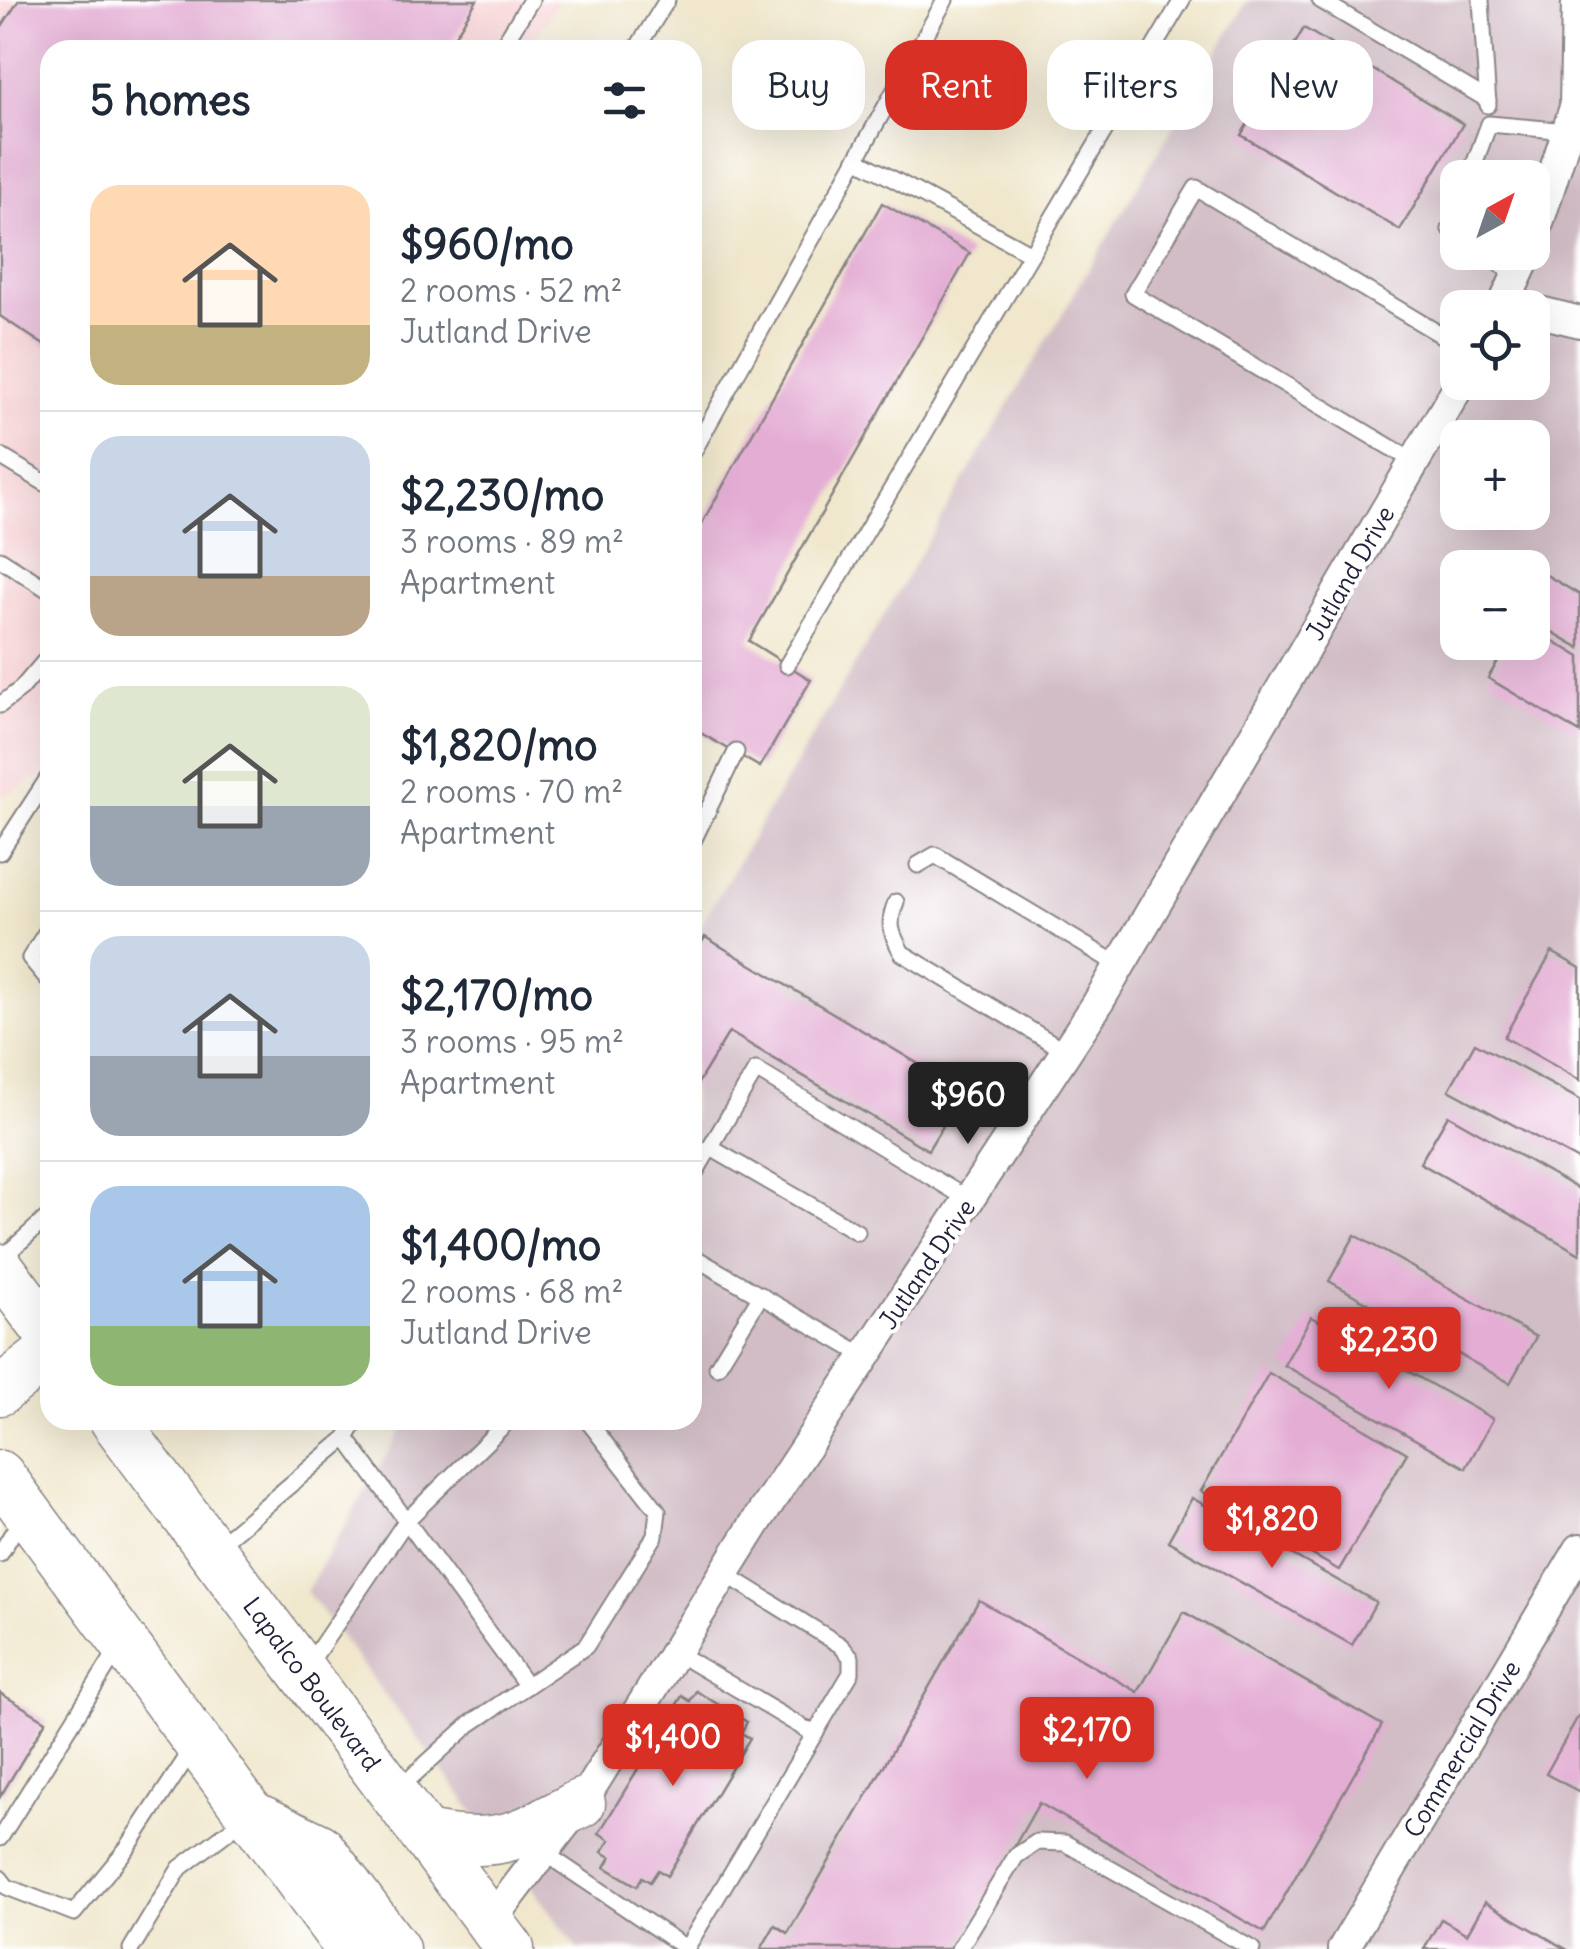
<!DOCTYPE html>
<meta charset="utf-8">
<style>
body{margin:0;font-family:Delius,sans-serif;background:#f6f6f7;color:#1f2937;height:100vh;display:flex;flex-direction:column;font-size:38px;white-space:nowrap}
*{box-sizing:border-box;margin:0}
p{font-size:32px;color:#747a83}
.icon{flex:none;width:55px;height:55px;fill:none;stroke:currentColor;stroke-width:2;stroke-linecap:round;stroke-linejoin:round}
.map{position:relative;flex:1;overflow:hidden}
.side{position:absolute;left:40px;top:40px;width:662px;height:1390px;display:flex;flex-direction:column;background:#fff;border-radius:30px;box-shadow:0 10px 40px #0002}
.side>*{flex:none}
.hud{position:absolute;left:732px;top:40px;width:698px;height:90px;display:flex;gap:20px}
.needle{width:65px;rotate:40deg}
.tools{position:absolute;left:1440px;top:160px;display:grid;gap:20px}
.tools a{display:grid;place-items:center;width:110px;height:110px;border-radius:20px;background:#fff;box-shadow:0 10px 40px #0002;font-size:50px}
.price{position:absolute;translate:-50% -85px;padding:0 22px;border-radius:10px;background:#d93025;color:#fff;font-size:32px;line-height:65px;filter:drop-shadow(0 2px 5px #0008)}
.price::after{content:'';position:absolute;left:50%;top:60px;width:30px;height:22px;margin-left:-15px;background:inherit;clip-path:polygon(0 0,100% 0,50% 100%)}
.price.on{background:#222;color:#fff}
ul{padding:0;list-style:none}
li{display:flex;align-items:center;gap:30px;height:250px;padding:0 50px}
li+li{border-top:2px solid #e0e1e3}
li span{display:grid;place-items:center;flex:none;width:280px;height:200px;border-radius:30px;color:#555}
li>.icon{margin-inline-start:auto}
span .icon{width:120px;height:120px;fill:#fffc;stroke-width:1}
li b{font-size:42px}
h2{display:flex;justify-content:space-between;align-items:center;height:120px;padding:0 50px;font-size:42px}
.pill{padding:0 35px;border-radius:30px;background:#fff;box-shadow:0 10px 40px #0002;font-size:35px;line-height:90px}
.pill.on{background:#d93025;color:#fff}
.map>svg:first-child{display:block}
</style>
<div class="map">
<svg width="1580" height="1949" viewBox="0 0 1580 1949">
<rect width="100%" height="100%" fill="#fff"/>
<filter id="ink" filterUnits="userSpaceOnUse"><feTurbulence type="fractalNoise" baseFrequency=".01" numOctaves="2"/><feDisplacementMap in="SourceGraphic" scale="20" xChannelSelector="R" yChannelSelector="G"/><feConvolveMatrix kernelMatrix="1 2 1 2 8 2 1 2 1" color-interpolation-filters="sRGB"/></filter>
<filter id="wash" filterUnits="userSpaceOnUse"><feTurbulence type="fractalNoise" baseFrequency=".0048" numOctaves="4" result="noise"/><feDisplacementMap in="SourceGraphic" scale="40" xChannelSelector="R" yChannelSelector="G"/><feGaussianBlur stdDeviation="2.25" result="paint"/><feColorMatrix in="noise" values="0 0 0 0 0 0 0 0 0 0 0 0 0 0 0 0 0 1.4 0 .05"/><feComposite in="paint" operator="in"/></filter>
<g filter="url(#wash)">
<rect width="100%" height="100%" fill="#f0e7cc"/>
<polygon fill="#f7cfd2" points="0,0 559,0 528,50 50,50 50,771 0,798"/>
<path fill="#d2bdc6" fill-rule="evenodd" d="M1248,0H1580V1949H578L306,1591L407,1420H692L693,938ZM1458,178H1532V252H1458ZM1458,308H1532V382H1458ZM1458,438H1532V512H1458ZM1458,568H1532V642H1458Z"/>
<g id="blocks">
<g fill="#e4aed4">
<polygon points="19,0 477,0 446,50 50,50 50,349 0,316 0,29"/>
<polygon points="1304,28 1463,124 1400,230 1241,135"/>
<polygon points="882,203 970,253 749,641 811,680 760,767 692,728 692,541"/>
<polygon points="1526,563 1580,595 1580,648 1532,620 1532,568 1524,568"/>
<polygon points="1532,628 1580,657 1580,733 1488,678 1509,642 1532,642"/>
<polygon points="705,937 964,1091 928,1150 729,1032 692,1093 692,958"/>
<polygon points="1552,952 1580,968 1580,1080 1504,1037"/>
<polygon points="1475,1043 1580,1100 1580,1161 1449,1090"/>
<polygon points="1448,1115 1580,1190 1580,1254 1420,1163"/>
<polygon points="1355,1235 1536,1337 1510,1383 1329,1281"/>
<polygon points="1311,1317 1493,1419 1466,1468 1284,1365"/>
<polygon points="1269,1373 1407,1453 1339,1570 1201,1491"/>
<polygon points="1192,1498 1376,1602 1352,1645 1168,1541"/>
<polygon points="979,1600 1138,1692 1184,1612 1382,1725 1264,1932 1039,1803 956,1949 761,1949 775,1925 788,1933"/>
<polygon points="696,1691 747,1722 741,1733 750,1738 667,1876 658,1870 650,1882 642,1877 637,1886 605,1867 611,1857 602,1852 610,1840 599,1833 682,1696 690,1701"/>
<polygon points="0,1693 46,1721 0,1797"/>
<polygon points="1580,1713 1580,1792 1546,1774"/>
<polygon points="1485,1902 1566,1949 1424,1949 1441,1919 1467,1934"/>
</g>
</g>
</g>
<g filter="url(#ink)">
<use href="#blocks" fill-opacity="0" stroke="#898484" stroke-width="2.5"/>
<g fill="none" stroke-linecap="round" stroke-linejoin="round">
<g stroke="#898484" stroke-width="19">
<g id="lane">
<polyline points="1320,0 1488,100"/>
<polyline points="1481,0 1488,105"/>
<polyline points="500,50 531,0"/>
<polyline points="636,50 667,0"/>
<polyline points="856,159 1031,254"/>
<polyline points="1469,178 1489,124 1567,131"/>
<polyline points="1458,208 1450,229 1458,235"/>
<polyline points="1483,252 1517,276"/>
<polyline points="692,454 945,0"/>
<polyline points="0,456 50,486"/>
<polyline points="1415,462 1133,294 1196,188 1458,345"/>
<polyline points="0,559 50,591"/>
<polyline points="787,665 1182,0"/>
<polyline points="0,705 21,689 50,655"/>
<polyline points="692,843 736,752"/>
<polyline points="0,852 50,775"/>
<polyline points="918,865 935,855 1120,966"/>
<path d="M896,902C887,924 891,933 902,953L1067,1052"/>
<polyline points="50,926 30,958 50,982"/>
<polyline points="711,1148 857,1232"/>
<polyline points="692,1178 756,1070 969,1200"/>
<polyline points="692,1256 865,1356"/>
<polyline points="0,1260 50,1215"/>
<polyline points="717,1367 761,1295"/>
<polyline points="346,1438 527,1686"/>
<polyline points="215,1548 346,1438 357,1420"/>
<polyline points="0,1554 24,1514"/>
<polyline points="675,1652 814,1734"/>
<polyline points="307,1667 406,1521 509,1420"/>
<polyline points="397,1790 470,1724 586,1646 655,1536 658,1511 587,1420"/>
<polyline points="0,1838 118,1649"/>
<polyline points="543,1852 687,1949"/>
<polyline points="0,1878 7,1887 74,1913 128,1847 193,1748"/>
<polyline points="131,1949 180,1868 247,1817"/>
<polyline points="686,1949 851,1673 851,1657 840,1645 724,1573"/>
<polyline points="959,1949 1016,1856 1037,1842 1065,1843 1252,1949"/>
</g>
</g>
<g stroke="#898484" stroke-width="34">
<g id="street">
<polyline points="1532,242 1575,107 1577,0"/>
<polyline points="1502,308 1528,252"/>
<polyline points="1532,310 1580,322"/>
<polyline points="490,1922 581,1803 755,1524 1096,1006 1461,382"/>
<polyline points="1343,1949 1580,1549"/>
</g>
</g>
<g stroke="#898484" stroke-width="51">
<g id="primary">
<polyline points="0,1268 50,1335"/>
<polyline points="0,1391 50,1352"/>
<polyline points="114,1420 510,1949"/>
<polyline points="0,1475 350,1949"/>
<polyline points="258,1818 320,1848 395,1949"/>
<path d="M425,1835C501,1849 515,1838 581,1803"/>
</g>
</g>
<use href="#lane" stroke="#fff" stroke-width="15"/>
<use href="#street" stroke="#fff" stroke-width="30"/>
<use href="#primary" stroke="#fff" stroke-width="48"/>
</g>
</g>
<g text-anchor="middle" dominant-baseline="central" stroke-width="8" stroke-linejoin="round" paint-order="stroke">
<g font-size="25" fill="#22223b" stroke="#fff">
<text transform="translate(1350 573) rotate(-60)">Jutland Drive</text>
<text transform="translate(927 1264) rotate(-56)">Jutland Drive</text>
<text transform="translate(312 1684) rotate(53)">Lapalco Boulevard</text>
<text transform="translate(1462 1749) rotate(-59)">Commercial Drive</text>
</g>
</g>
</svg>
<div class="tools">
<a><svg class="needle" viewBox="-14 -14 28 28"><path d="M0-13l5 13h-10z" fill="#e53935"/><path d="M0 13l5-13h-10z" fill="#747a83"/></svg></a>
<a><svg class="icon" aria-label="locate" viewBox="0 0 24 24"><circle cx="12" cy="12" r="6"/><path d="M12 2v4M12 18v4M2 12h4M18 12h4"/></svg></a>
<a>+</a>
<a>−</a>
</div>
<b class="price on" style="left:968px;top:1147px">$960</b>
<b class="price" style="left:1389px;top:1392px">$2,230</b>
<b class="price" style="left:1272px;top:1571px">$1,820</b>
<b class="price" style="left:1087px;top:1782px">$2,170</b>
<b class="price" style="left:673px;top:1789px">$1,400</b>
<div class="hud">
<a class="pill">Buy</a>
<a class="pill on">Rent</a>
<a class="pill">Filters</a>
<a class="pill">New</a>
</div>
<section class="side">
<h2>5 homes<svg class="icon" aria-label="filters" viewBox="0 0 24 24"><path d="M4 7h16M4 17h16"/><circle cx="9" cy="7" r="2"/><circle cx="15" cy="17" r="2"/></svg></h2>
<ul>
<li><span style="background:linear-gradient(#ffd9b3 70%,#c2b280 0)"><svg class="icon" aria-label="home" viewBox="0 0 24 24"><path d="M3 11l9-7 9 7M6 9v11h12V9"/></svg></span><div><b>$960/mo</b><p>2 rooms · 52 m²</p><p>Jutland Drive</p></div></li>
<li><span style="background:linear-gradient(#c9d6e8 70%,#b9a48a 0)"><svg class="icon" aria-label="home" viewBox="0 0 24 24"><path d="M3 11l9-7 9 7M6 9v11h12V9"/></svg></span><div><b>$2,230/mo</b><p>3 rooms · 89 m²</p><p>Apartment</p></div></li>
<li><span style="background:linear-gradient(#dfe7d0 60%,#9aa5b1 0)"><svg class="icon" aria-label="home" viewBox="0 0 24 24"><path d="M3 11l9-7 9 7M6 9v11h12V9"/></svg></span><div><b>$1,820/mo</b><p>2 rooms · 70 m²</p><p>Apartment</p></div></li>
<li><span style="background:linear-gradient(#c9d6e8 60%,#9aa5b1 0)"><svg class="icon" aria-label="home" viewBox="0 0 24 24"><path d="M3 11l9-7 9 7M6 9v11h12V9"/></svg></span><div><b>$2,170/mo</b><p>3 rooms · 95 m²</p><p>Apartment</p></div></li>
<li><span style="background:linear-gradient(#a9c7e8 70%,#8fb573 0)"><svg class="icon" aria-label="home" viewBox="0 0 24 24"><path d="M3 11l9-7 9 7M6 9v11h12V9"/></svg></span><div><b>$1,400/mo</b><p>2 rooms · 68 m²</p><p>Jutland Drive</p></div></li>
</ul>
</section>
</div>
